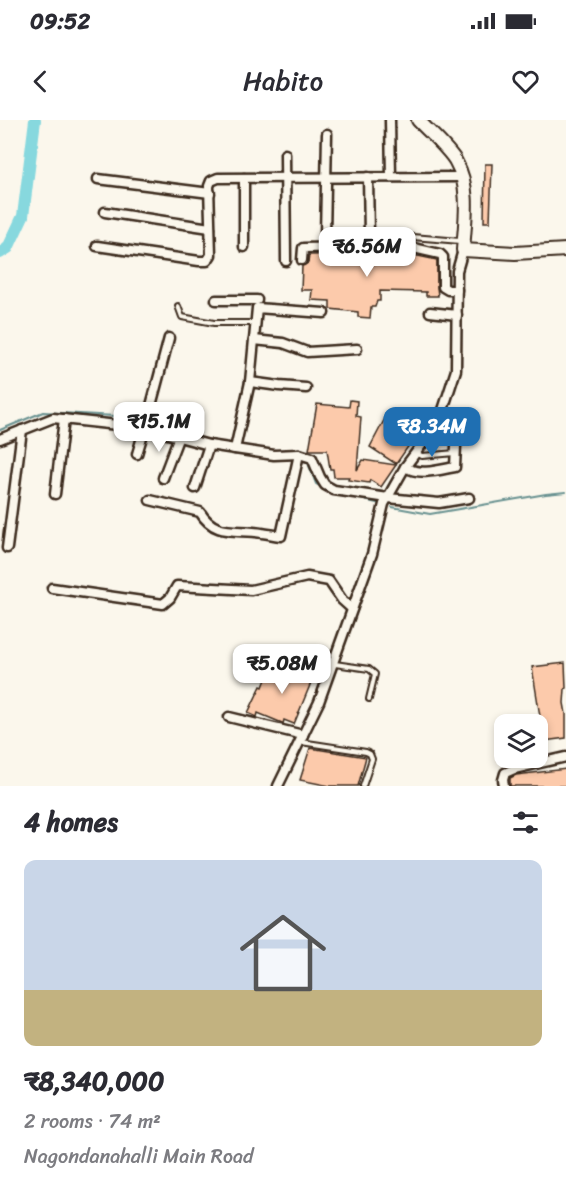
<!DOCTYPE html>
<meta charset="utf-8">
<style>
body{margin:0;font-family:Sriracha,sans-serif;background:#f2f2f3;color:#2b2b33;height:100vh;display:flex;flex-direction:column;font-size:22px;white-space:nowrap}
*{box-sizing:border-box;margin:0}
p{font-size:20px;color:#7c7c81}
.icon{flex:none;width:33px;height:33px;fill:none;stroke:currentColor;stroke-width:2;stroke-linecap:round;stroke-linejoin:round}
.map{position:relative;height:666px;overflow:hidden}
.panel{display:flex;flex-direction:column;background:#fff;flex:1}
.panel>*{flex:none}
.tools{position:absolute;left:494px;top:594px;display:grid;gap:12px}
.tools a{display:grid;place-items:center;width:54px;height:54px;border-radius:12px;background:#fff;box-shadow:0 3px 9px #0003;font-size:30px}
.price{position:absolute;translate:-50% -51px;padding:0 14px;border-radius:12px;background:#fff;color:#222;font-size:20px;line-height:39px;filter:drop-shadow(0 2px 3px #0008)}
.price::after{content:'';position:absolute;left:50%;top:36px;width:18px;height:14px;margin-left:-9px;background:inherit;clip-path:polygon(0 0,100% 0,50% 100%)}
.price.selected{background:#1f6fb2;color:#fff}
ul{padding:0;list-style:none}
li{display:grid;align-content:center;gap:12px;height:318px;padding:0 24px}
li span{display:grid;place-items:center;height:186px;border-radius:12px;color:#555}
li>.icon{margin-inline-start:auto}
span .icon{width:108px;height:108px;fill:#fffc;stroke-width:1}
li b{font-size:26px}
h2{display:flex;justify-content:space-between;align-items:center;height:72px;padding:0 24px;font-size:26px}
.status{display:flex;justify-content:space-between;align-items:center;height:42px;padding:0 30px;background:#fff;direction:ltr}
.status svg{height:16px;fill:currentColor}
header{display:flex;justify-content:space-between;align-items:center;height:78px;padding:0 24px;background:#fff;font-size:27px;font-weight:600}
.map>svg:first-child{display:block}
</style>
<div class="status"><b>09:52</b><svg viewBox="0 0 49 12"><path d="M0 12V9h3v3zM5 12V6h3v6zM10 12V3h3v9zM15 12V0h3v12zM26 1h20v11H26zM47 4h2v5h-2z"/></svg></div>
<header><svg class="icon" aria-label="back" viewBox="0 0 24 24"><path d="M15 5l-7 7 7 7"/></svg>Habito<svg class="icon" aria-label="heart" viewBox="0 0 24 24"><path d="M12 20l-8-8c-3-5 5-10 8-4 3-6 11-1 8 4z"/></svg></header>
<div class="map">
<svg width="566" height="666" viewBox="0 0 566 666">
<rect width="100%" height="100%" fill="#fbf7ec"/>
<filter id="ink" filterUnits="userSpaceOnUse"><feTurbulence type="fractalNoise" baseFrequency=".0167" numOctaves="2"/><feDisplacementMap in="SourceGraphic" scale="12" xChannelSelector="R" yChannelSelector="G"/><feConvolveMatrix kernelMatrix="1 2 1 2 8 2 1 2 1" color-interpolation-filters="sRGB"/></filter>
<g filter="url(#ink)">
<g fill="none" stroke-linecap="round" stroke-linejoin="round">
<g stroke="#699291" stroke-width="2">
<polyline points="0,310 43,292 116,296 143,303"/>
<polyline points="180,313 212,321"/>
<polyline points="306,338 316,364 332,373"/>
<polyline points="343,375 381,384"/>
<polyline points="392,387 430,394 546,374 566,372"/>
</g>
<polyline stroke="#87d8de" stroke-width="12" points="0,133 8,128 23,96 35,0"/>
</g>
<g fill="#fccaab" stroke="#3b2a1e" stroke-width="1.5">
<polygon points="485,44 492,44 490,102 484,102"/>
<polygon points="371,130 389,132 390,130 395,130 400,131 400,135 418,136 437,140 437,167 438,176 426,176 426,172 380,171 380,181 377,181 375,187 371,187 370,198 358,197 358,192 330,189 330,181 311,180 312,170 301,170 302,146 308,143 309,135 358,134 358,136 371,137"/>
<polygon points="350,280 357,281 356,296 361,297 357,350 363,340 396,345 381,367 370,360 369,363 348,360 349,357 334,357 333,349 330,349 327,330 309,330 317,284 349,287"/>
<polygon points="389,291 401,297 404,293 423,305 396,344 370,327"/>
<polygon points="565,543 566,568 565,569 564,583 566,594 566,618 544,621 532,547"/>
<polygon points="283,546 306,554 307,550 315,553 294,604 284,600 283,604 282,603 258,593 257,597 248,593 261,566 263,567 268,554 271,554 272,552 275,554 276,551 280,552"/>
<polygon points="310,628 366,637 358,666 330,666 300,660"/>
<polygon points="566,649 566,666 510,666 510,658 516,655"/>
</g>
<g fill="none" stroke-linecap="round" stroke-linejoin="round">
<g stroke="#3b2a1e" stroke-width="8">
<g id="lane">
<polyline points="389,115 460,121"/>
<polyline points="178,186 182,197 214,203 255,203"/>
<polyline points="416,333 422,336 455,333"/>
<polyline points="335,544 369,549 375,554 369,579"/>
<polyline points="301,622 366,632 370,634 372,639 363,666"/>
</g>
</g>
<g stroke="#3b2a1e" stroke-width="13">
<g id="street">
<polyline points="390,0 391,57"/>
<polyline points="285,34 286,141"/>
<polyline points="368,57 369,115"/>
<polyline points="244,58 244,127"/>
<polyline points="98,59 210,73"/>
<polyline points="105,92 210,108"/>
<polyline points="325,116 327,14"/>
<polyline points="97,126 199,141 207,141 211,135 209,66 211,61 218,58 462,57"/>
<polyline points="302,140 303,128 350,127 374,123 396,124 440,134 443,137 443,167 448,170 457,170"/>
<polyline points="216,180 257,180"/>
<polyline points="430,192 457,195"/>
<polyline points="254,220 283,223 307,232 357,229"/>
<polyline points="250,262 257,188 324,193"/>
<polyline points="306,268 279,266 250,262 235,329 274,335 299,334 312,338 320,357 325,365 334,370 388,378 439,383 469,378"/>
<polyline points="0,319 53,298 145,308 209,325 235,329"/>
<polyline points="137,334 148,297 169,218"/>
<path d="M405,347C420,356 439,350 455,347L456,326"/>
<polyline points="163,358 179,316"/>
<polyline points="195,368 209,325"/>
<polyline points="55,374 64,299"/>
<path d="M150,380L200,392C216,418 237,408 262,413C269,414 274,415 281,416L299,334"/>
<polyline points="7,428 22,310"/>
<polyline points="52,468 163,484 170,478 177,466 251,470 307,457 329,461 342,480 352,489"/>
<polyline points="229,597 303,615"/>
<polyline points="278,666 319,582 372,434 384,384 405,347 426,319 443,290 456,250 457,151 463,130"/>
<polyline points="504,666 503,660 505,653 514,649 566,637"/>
</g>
</g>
<g stroke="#3b2a1e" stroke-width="16">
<path id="secondary" d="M418,0C428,11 450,30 456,42C471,68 465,101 463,130L515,133L566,130"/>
</g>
<use href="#lane" stroke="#fbf7ec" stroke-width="4"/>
<use href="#street" stroke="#fbf7ec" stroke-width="8"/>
<use href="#secondary" stroke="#fbf7ec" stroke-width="12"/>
</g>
</g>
</svg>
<div class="tools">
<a><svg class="icon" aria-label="layers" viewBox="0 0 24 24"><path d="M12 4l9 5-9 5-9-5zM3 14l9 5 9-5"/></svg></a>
</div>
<b class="price" style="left:367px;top:158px">₹6.56M</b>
<b class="price" style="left:159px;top:333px">₹15.1M</b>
<b class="price selected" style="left:432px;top:338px">₹8.34M</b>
<b class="price" style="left:282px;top:575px">₹5.08M</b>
</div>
<section class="panel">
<h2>4 homes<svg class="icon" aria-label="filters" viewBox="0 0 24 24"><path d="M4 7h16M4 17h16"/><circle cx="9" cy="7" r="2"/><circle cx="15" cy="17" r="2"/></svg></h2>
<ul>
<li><span style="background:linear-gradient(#c9d6e8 70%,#c2b280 0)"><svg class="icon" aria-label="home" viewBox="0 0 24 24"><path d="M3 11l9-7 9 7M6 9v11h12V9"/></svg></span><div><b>₹8,340,000</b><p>2 rooms · 74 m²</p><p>Nagondanahalli Main Road</p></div></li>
</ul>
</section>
